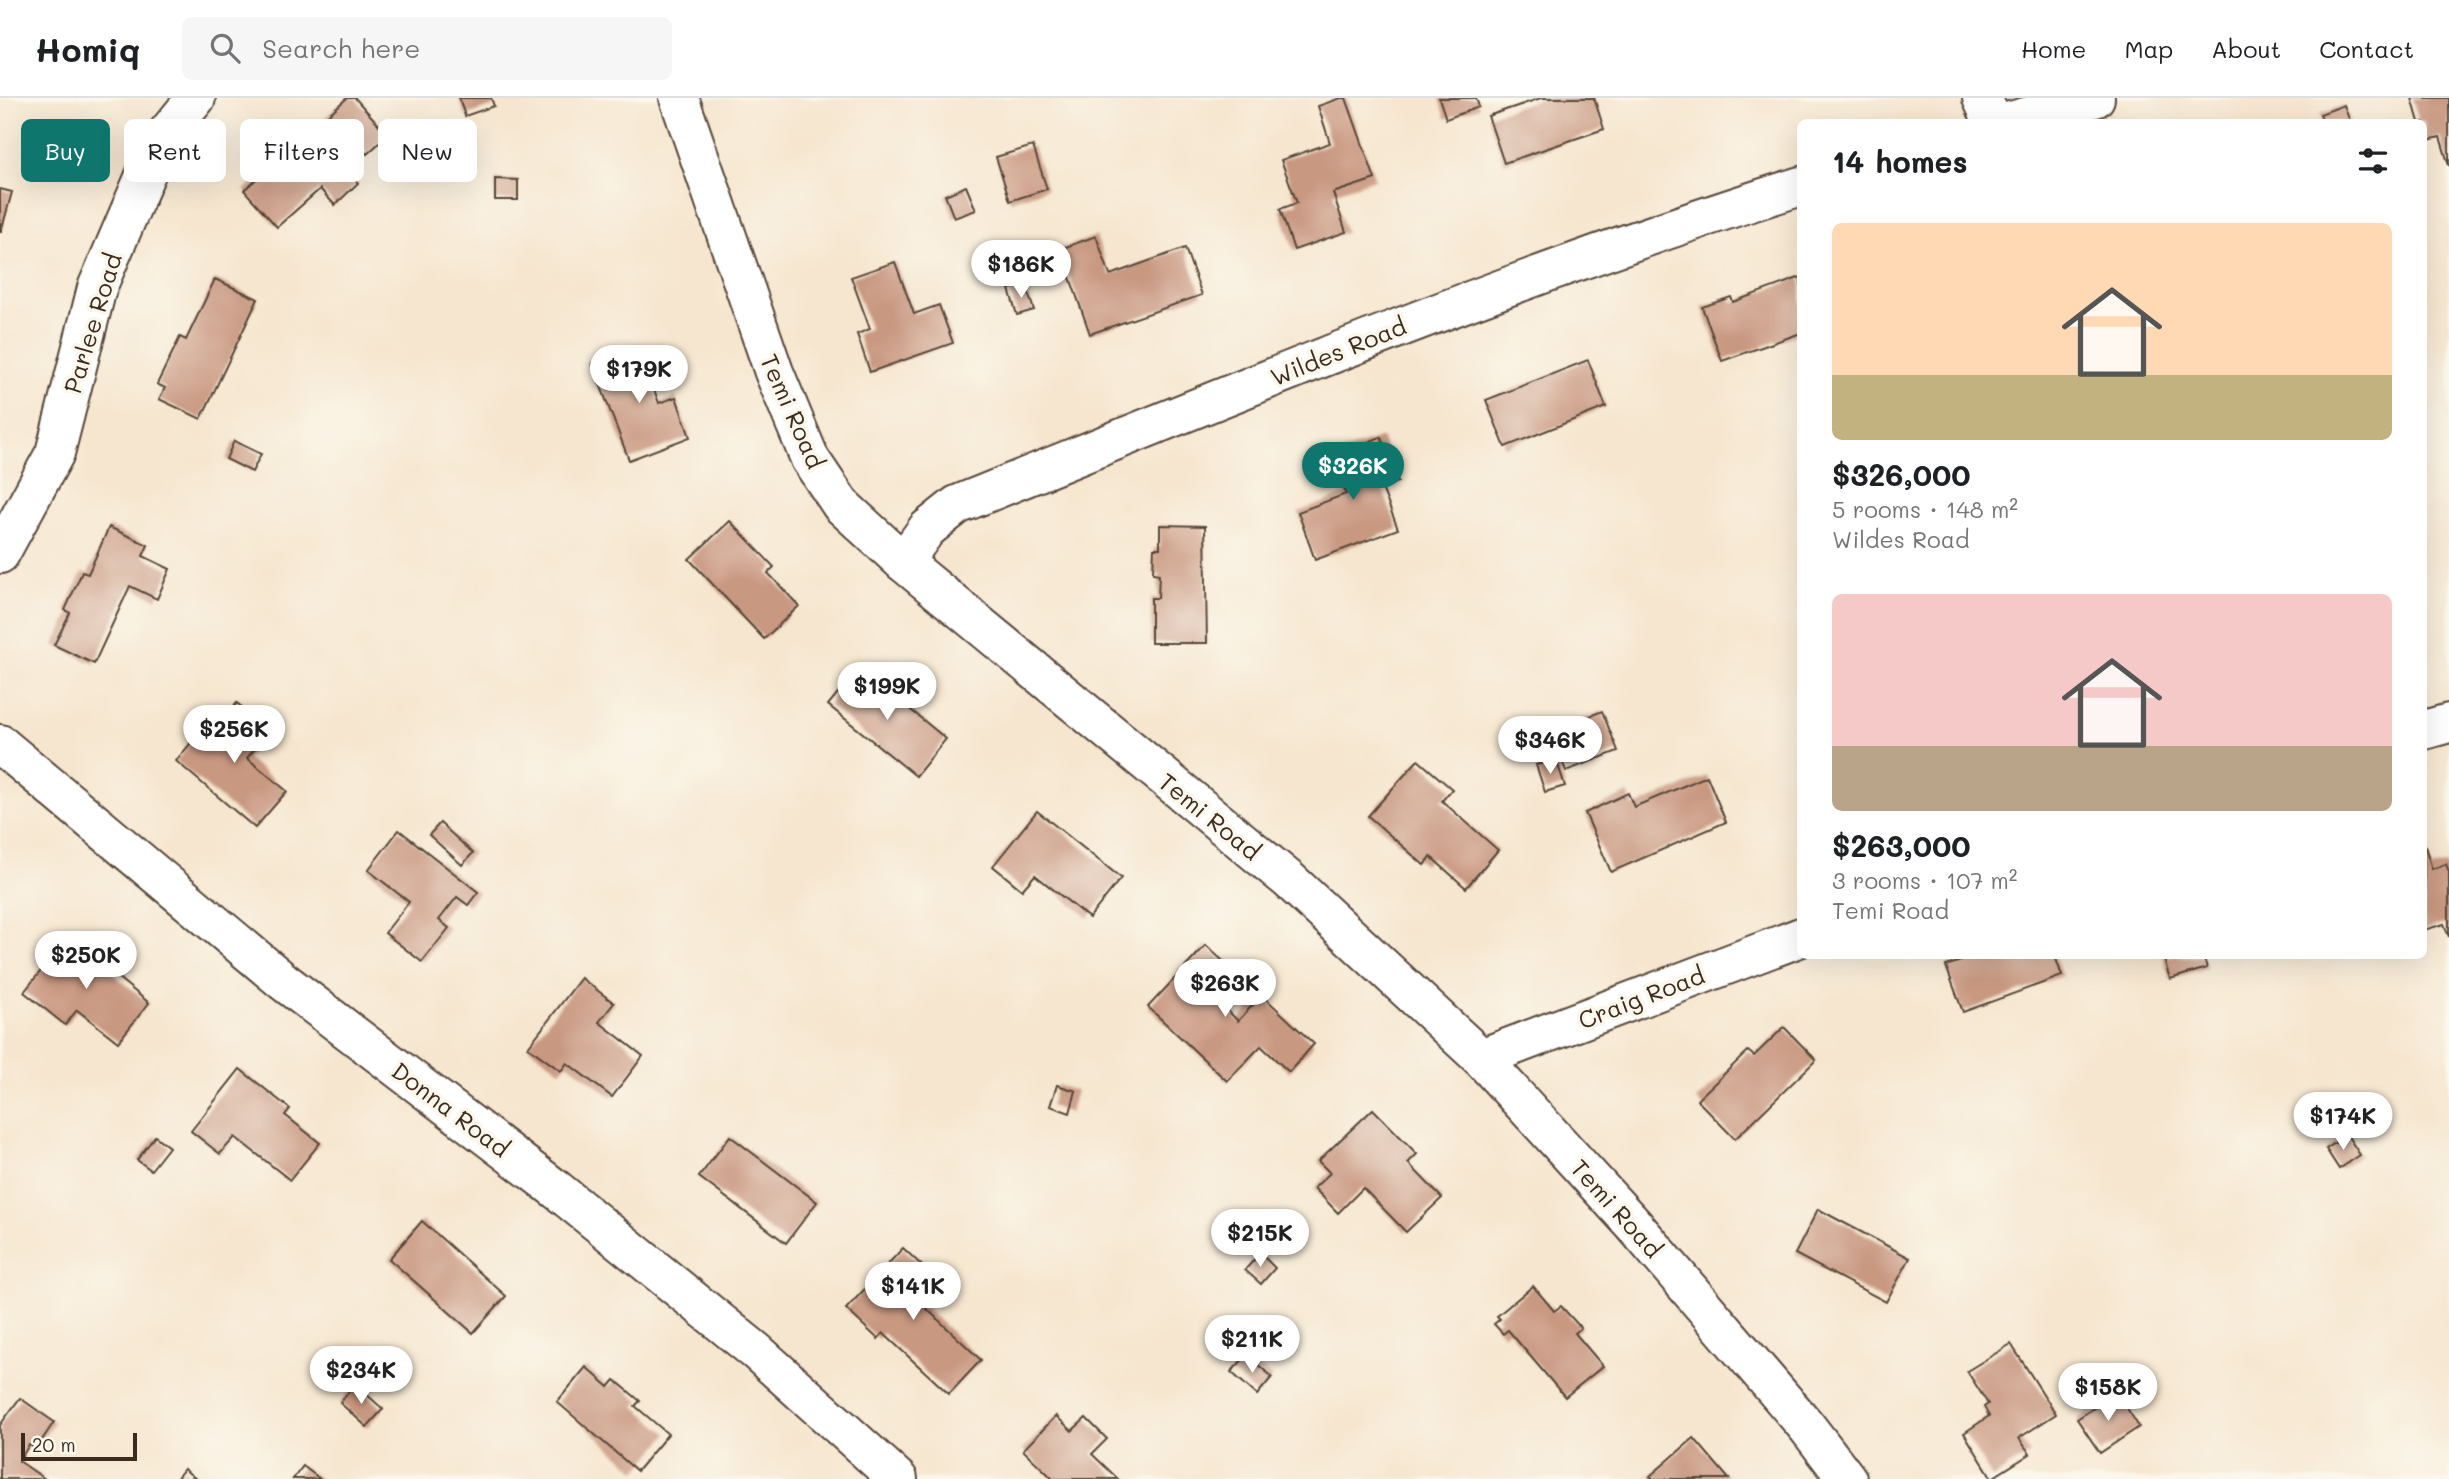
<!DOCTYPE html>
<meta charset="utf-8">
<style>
body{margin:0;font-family:Mali,sans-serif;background:#f6f6f6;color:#202124;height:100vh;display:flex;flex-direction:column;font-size:26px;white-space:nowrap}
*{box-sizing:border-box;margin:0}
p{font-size:23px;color:#757577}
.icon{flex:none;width:38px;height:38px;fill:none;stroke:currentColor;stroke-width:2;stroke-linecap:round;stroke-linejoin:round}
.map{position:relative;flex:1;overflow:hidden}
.sheet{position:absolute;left:1797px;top:21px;width:630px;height:840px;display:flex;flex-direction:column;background:#fff;border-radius:10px;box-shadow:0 7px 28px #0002}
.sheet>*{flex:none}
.top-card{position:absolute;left:21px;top:21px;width:665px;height:63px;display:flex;gap:14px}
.scale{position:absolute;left:21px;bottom:18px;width:116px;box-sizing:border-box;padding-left:7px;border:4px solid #3b2a1e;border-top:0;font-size:19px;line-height:24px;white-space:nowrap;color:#3b2a1e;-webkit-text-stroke:5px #fbf7ec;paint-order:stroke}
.price{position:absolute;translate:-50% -60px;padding:0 16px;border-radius:24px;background:#fff;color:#222;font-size:23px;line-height:46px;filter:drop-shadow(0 2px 4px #0008)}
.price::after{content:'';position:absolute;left:50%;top:42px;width:21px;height:16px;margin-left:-10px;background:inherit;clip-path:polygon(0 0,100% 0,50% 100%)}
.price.active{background:#0f766e;color:#fff}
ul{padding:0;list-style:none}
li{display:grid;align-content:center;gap:14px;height:371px;padding:0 35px}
li span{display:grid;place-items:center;height:217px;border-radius:10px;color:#555}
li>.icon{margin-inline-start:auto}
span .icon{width:126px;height:126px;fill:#fffc;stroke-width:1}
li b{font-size:30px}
h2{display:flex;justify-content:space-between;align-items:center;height:84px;padding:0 35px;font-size:30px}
.tag{padding:0 24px;border-radius:10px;background:#fff;box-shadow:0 7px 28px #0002;font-size:24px;line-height:63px}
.tag.active{background:#0f766e;color:#fff}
header{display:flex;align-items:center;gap:42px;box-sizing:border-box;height:98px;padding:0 35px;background:#fff;border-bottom:2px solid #e0e0e0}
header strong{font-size:33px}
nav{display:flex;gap:38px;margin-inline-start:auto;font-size:24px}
.search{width:490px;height:63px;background:#f6f6f6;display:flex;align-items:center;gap:18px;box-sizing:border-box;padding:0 24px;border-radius:10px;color:#757577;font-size:26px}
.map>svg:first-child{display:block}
</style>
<header>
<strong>Homiq</strong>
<div class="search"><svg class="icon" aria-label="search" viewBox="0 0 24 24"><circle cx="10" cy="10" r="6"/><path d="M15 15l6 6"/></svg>Search here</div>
<nav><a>Home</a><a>Map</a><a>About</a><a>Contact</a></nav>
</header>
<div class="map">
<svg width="2449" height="1381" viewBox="0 0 2449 1381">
<rect width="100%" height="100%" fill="#fbf7ec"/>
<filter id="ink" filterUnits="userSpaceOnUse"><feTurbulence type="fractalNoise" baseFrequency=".0143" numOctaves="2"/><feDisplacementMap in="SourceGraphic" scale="14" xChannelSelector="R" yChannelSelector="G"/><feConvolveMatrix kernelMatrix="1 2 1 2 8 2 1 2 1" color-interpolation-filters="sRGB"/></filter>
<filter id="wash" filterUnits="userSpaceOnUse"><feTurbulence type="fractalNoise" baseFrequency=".00686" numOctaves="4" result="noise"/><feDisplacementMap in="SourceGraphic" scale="28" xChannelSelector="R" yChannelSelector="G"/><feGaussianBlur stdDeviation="1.57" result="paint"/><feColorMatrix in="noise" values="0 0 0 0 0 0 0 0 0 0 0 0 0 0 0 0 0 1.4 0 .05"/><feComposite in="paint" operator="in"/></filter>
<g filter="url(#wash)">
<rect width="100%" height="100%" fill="#f6e6cf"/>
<g id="blocks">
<g fill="#c99881">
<polygon points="347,0 355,0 388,37 367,56 363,52 344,69 358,85 335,107 320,91 277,129 244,92"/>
<polygon points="459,0 491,0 494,8 465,18"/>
<polygon points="1341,0 1346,0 1375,81 1333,95 1346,134 1294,152 1280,111 1297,105 1281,62 1330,45 1318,8"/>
<polygon points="1439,0 1476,0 1479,9 1446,21"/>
<polygon points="1541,0 1594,0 1604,31 1504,65 1488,18"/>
<polygon points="2412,0 2449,0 2449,68 2440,39 2424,43 2424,24 2419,24"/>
<polygon points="2344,7 2350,24 2323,24 2320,16"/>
<polygon points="1033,48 1047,91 1010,103 996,59"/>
<polygon points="495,81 518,82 518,102 495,102"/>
<polygon points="966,88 976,112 954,120 945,97"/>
<polygon points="0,91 12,94 1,134 0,134"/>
<polygon points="1096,138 1110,177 1185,150 1202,197 1090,236 1060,151"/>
<polygon points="895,164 914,216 939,207 953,245 870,274 857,236 870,231 851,179"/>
<polygon points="1801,179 1801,235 1722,263 1702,209 1731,199 1733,204"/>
<polygon points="215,181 258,201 201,321 159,301 165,290 157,286 180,239 186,242"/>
<polygon points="1025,186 1034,212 1017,217 1009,191"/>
<polygon points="638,249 659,305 676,299 690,339 629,362 592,265"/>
<polygon points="1588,262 1606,309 1505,349 1486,302"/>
<polygon points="1381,339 1398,384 1382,390 1398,431 1315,462 1298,414 1346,396 1332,357"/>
<polygon points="234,343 261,356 252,374 226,361"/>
<polygon points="730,423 774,469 768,475 799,508 764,541 689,461"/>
<polygon points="1160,427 1205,428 1207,545 1151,545 1151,500 1158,500 1159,476 1153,475 1154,450 1160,450"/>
<polygon points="109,429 148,447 143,458 170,471 157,501 130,488 94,566 54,547 70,515 65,512 82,474 88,476"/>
<polygon points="859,569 946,641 916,678 828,607"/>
<polygon points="237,605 270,633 247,660 287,693 255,730 176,663 209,623 216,629"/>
<polygon points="1602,613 1618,653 1566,673 1551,634"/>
<polygon points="1556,661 1565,688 1545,694 1536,667"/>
<polygon points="1418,662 1452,691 1442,703 1498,752 1466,790 1431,759 1424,767 1368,718"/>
<polygon points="1707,678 1726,724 1611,774 1585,715 1628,695 1634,709"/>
<polygon points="1037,713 1121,780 1089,820 1035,777 1022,792 993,768"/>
<polygon points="440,725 473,755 462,767 429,737"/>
<polygon points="399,732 478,794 468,807 457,799 439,822 449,830 422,864 385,835 409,804 368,772"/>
<polygon points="2424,745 2432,771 2446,766 2449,774 2449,839 2444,826 2424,832"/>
<polygon points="68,839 149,905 118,944 77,912 65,927 24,894"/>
<polygon points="1206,847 1239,878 1217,902 1238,923 1262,897 1314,946 1289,974 1261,948 1227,983 1148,909"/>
<polygon points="1975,858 2055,858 2062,878 1963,914 1946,868"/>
<polygon points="2163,858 2203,858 2207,870 2170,881"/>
<polygon points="581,880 614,905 599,924 643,958 612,999 567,965 561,973 528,949"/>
<polygon points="1784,929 1816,962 1735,1041 1697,1002 1748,953 1754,958"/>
<polygon points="240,971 290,1011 285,1017 320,1045 290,1082 235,1039 220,1056 191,1033"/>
<polygon points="1057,987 1076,993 1070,1015 1050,1008"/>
<polygon points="1373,1011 1417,1056 1408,1065 1442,1100 1406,1134 1363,1090 1338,1115 1314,1090 1330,1075 1318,1063"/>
<polygon points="2347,1037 2360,1057 2339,1071 2326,1051"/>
<polygon points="155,1038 169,1049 151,1072 137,1062"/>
<polygon points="730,1038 817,1104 786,1145 699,1079"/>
<polygon points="1818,1111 1910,1160 1886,1204 1795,1156"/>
<polygon points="422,1123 506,1198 473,1235 389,1161"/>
<polygon points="903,1150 932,1177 912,1197 981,1262 949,1296 883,1235 878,1241 846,1211"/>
<polygon points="1260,1155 1275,1170 1261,1186 1245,1172"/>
<polygon points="1533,1188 1554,1213 1561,1208 1581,1230 1575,1235 1603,1268 1565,1299 1508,1232 1503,1236 1494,1226 1500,1221 1497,1218"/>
<polygon points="2011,1246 2056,1316 2019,1340 2030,1356 1992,1380 1964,1335 1989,1318 1984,1309 1988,1306 1967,1273"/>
<polygon points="1247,1257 1272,1279 1257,1297 1231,1274"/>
<polygon points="586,1269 609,1289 615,1282 640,1303 635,1308 668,1336 637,1373 557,1304"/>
<polygon points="355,1286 383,1311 367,1329 340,1305"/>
<polygon points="2117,1295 2139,1329 2100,1355 2077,1321"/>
<polygon points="20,1300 54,1324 36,1351 29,1347 19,1363 45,1381 0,1381 0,1327"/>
<polygon points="1056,1318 1072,1333 1086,1320 1107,1341 1092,1356 1118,1381 1053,1381 1023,1352"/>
<polygon points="1694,1340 1729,1381 1653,1381 1650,1378"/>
<polygon points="303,1368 320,1381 293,1381"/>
<polygon points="184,1371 196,1381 176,1381"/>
</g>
</g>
</g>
<g filter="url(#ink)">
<use href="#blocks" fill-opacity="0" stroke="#574639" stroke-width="2"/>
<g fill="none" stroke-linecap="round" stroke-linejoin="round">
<g stroke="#574639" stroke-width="42">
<g id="minor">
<polyline points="679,0 774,274 810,361 841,407 903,464 1289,782 1481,960 1633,1126 1807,1329 1847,1381"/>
<polyline points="1982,0 1993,24"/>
<polyline points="2007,24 2095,0"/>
<polyline points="0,456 55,355 97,190 159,45 196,0"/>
<path d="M903,464L927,431L957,407C1236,294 1513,178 1801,88"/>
<polyline points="2424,632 2449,625"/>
<polyline points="0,646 283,883 557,1092 757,1254 898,1381"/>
<polyline points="1481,960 1801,839"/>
</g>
</g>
<use href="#minor" stroke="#fff" stroke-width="38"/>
</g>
</g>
<g text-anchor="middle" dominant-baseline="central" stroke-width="7" stroke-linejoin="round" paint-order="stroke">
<g font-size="24" fill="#3b2a1e" stroke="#fbf7ec">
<text transform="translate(92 225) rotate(-73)">Parlee Road</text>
<text transform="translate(1338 253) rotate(-22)">Wildes Road</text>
<text transform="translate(793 313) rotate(66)">Temi Road</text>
<text transform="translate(1210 718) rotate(39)">Temi Road</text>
<text transform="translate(1641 899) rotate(-21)">Craig Road</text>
<text transform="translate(451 1011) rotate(37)">Donna Road</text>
<text transform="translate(1617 1110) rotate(48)">Temi Road</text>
</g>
</g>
</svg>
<div class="scale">20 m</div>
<b class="price" style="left:1021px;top:202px">$186K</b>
<b class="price" style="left:639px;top:307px">$179K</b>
<b class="price active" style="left:1353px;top:404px">$326K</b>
<b class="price" style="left:887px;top:624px">$199K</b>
<b class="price" style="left:234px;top:667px">$256K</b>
<b class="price" style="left:1550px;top:678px">$346K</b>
<b class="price" style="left:86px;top:893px">$250K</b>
<b class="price" style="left:1225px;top:921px">$263K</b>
<b class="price" style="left:2343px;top:1054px">$174K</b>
<b class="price" style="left:1260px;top:1171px">$215K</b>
<b class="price" style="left:913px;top:1224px">$141K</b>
<b class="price" style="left:1252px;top:1277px">$211K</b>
<b class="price" style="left:361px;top:1308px">$234K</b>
<b class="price" style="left:2108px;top:1325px">$158K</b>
<div class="top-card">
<a class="tag active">Buy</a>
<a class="tag">Rent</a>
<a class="tag">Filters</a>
<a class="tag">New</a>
</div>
<section class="sheet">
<h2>14 homes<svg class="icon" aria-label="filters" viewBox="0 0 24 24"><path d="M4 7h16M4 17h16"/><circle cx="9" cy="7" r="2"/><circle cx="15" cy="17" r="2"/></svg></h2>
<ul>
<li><span style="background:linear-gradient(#ffd9b3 70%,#c2b280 0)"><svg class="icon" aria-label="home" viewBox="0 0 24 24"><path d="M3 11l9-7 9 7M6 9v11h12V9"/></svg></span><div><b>$326,000</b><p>5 rooms · 148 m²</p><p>Wildes Road</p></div></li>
<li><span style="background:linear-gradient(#f6c9c9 70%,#b9a48a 0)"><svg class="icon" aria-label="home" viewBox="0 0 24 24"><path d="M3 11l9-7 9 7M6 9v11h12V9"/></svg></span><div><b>$263,000</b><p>3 rooms · 107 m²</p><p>Temi Road</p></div></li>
</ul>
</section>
</div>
